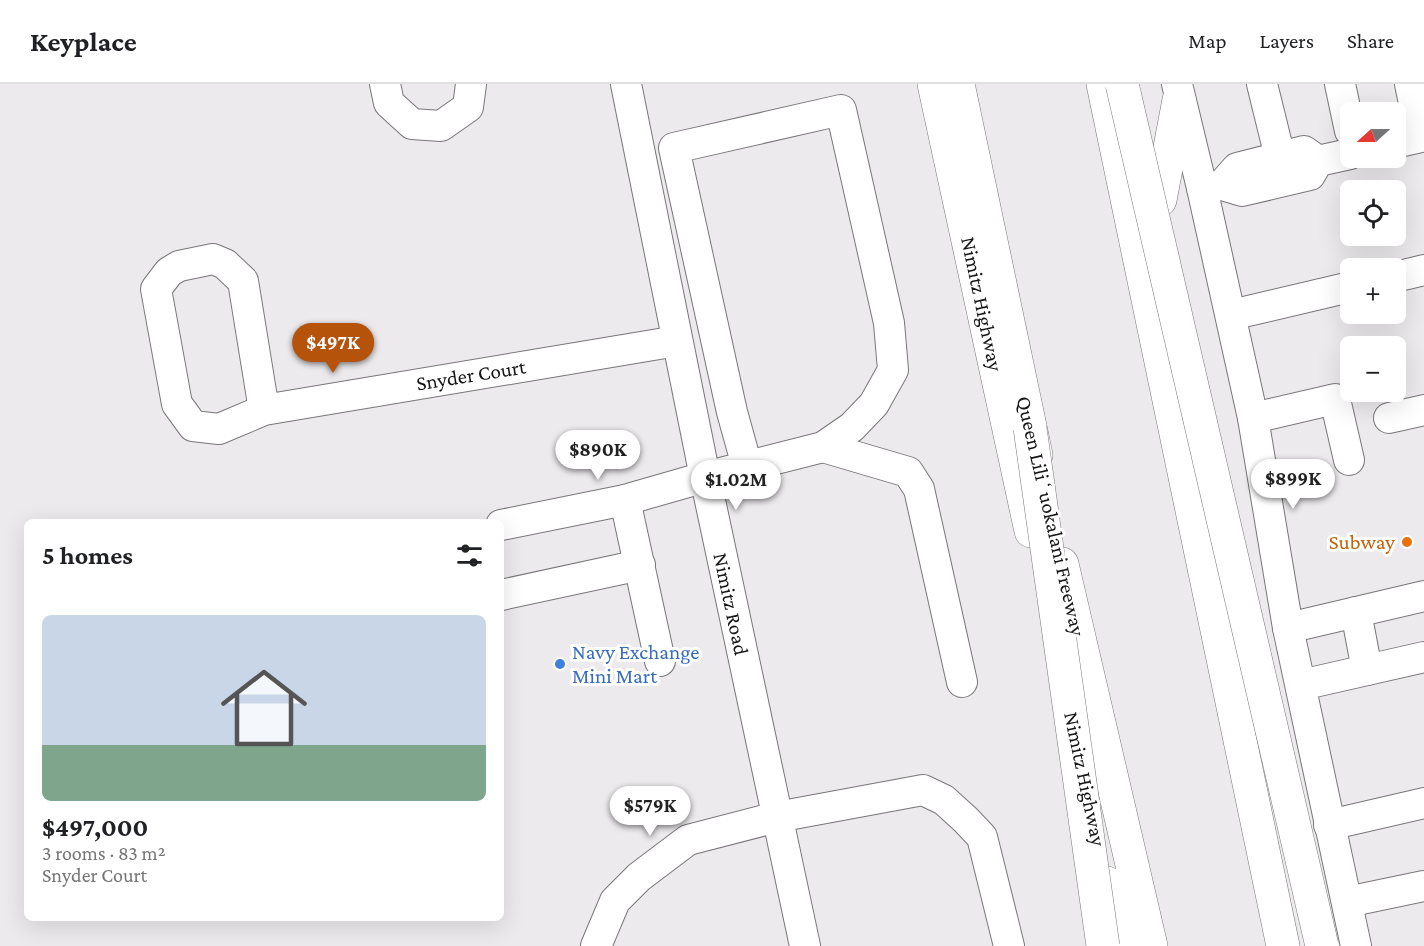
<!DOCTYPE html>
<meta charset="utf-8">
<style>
body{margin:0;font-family:"Crimson Pro",serif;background:#f6f6f6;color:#202124;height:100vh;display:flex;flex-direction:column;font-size:22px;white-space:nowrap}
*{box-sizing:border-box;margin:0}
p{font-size:20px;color:#757577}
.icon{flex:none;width:33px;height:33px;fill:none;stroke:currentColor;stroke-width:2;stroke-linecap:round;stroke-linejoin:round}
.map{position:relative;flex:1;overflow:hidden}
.details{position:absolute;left:24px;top:435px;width:480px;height:402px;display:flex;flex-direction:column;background:#fff;border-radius:9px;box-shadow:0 6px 24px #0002}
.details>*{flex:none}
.needle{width:39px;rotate:249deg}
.controls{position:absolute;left:1340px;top:18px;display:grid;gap:12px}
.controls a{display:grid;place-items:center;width:66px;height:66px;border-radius:9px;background:#fff;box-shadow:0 6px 24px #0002;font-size:30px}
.price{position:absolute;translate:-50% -51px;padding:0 14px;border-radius:21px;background:#fff;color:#222;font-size:20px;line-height:39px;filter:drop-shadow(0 2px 3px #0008)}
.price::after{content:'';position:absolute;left:50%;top:36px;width:18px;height:14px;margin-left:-9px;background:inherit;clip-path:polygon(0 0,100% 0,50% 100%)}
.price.current{background:#b45309;color:#fff}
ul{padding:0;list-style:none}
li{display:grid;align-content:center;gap:12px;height:318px;padding:0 18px}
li+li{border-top:2px solid #e0e0e0}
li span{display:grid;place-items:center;height:186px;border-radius:9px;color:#555}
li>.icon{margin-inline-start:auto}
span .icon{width:108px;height:108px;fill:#fffc;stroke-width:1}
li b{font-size:26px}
h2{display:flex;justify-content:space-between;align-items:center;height:72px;padding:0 18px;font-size:26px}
header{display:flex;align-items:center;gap:36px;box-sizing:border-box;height:84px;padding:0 30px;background:#fff;border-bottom:2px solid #e0e0e0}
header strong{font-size:28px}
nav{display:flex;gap:33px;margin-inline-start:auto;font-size:21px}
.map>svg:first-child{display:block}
</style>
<header>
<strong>Keyplace</strong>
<nav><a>Map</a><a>Layers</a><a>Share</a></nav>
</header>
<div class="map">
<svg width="1424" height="862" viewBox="0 0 1424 862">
<rect width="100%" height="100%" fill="#edeaed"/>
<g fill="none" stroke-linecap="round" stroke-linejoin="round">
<g stroke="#797679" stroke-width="32">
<g id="minor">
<polyline points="385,0 389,19 412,40 441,42 468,23 471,0"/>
<polyline points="626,0 705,393 805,862"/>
<polyline points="1177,0 1202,104 1253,334 1288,544 1356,862"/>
<polyline points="1262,0 1280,73"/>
<polyline points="1340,0 1350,47"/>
<polyline points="1395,59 1421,53 1410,0"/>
<polyline points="1222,101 1237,84 1304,67 1318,77"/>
<polyline points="1202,104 1222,101 1242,107 1310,91 1318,77 1350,70"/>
<polyline points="1395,193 1424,186"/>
<polyline points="1231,231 1350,203"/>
<polyline points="264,326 243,197 225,180 213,175 179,182 169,188 156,205 177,320 193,342 219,345 264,326 677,257"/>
<polyline points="1253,334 1335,315 1349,376"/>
<polyline points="1389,334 1424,326"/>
<polyline points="823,363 908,388 919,405 962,598"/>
<polyline points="625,416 660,577"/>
<polyline points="501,441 625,416 705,393 823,363 852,343 874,320 893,286 889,239 841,26 674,64 732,328 747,382"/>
<polyline points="501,511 640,481"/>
<polyline points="1356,528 1367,586"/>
<polyline points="1288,544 1424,512"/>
<polyline points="1301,601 1424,573"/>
<polyline points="1329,741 1424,719"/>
<polyline points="1347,818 1424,802"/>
<polyline points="596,862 615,817 639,793 688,756 777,733 923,706 944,716 966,736 982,753 1009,862"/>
</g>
</g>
<g stroke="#797679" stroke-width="34">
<g id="major">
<polyline points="934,0 1031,447"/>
<polyline points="1160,116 1179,16"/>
<polyline points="1107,799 1121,862"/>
</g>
</g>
<g stroke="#797679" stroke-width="34">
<g id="highway">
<polyline points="958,0 1036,371"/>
<polyline points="1103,0 1283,862"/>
<polyline points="1062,480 1151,862"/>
</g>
</g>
<use href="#minor" stroke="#fff" stroke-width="30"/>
<use href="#major" stroke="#fff" stroke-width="33"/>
<use href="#highway" stroke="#fff" stroke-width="33"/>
<g stroke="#797679" stroke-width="34" stroke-linecap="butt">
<g id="highway-bridge">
<polyline points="1122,0 1322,862"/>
<polyline points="1030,344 1103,862"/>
</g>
</g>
<use href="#highway-bridge" stroke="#fff" stroke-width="33"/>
</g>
<circle fill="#e8710a" stroke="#fff" stroke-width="2" cx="1407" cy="458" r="6"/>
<circle fill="#3f7fe0" stroke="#fff" stroke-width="2" cx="560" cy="580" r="6"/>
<g text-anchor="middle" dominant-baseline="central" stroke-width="6" stroke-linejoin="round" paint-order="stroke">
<g font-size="21" fill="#161516" stroke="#fff">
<text transform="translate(982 220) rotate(78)">Nimitz Highway</text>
<text transform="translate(471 291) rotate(-9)">Snyder Court</text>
<text transform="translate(1051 432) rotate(77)">Queen Liliʻuokalani Freeway</text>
<text transform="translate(731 520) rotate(78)">Nimitz Road</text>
<text transform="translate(1085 695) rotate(78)">Nimitz Highway</text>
</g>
<g font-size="21" fill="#c56008" stroke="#fff" text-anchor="end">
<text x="1395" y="458">Subway</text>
</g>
<g font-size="21" fill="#366cbe" stroke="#fff" text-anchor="start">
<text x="572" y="568">Navy Exchange<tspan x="572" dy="24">Mini Mart</tspan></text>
</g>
</g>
</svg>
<div class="controls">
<a><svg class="needle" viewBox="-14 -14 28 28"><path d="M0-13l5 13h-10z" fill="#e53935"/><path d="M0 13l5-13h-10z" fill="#757577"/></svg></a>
<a><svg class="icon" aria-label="locate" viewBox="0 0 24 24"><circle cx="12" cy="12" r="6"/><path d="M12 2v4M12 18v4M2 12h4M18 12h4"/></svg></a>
<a>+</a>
<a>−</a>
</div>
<b class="price current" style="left:333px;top:290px">$497K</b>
<b class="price" style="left:598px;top:397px">$890K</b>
<b class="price" style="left:1293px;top:426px">$899K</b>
<b class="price" style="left:736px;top:427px">$1.02M</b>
<b class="price" style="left:650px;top:753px">$579K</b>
<section class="details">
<h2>5 homes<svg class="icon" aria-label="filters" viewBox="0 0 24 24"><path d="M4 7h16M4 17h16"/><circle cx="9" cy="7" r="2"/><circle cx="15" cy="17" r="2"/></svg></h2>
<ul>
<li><span style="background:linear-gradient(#c9d6e8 70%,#7fa58c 0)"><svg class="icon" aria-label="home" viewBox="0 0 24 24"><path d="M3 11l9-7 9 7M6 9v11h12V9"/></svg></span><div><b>$497,000</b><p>3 rooms · 83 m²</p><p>Snyder Court</p></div></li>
</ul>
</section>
</div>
